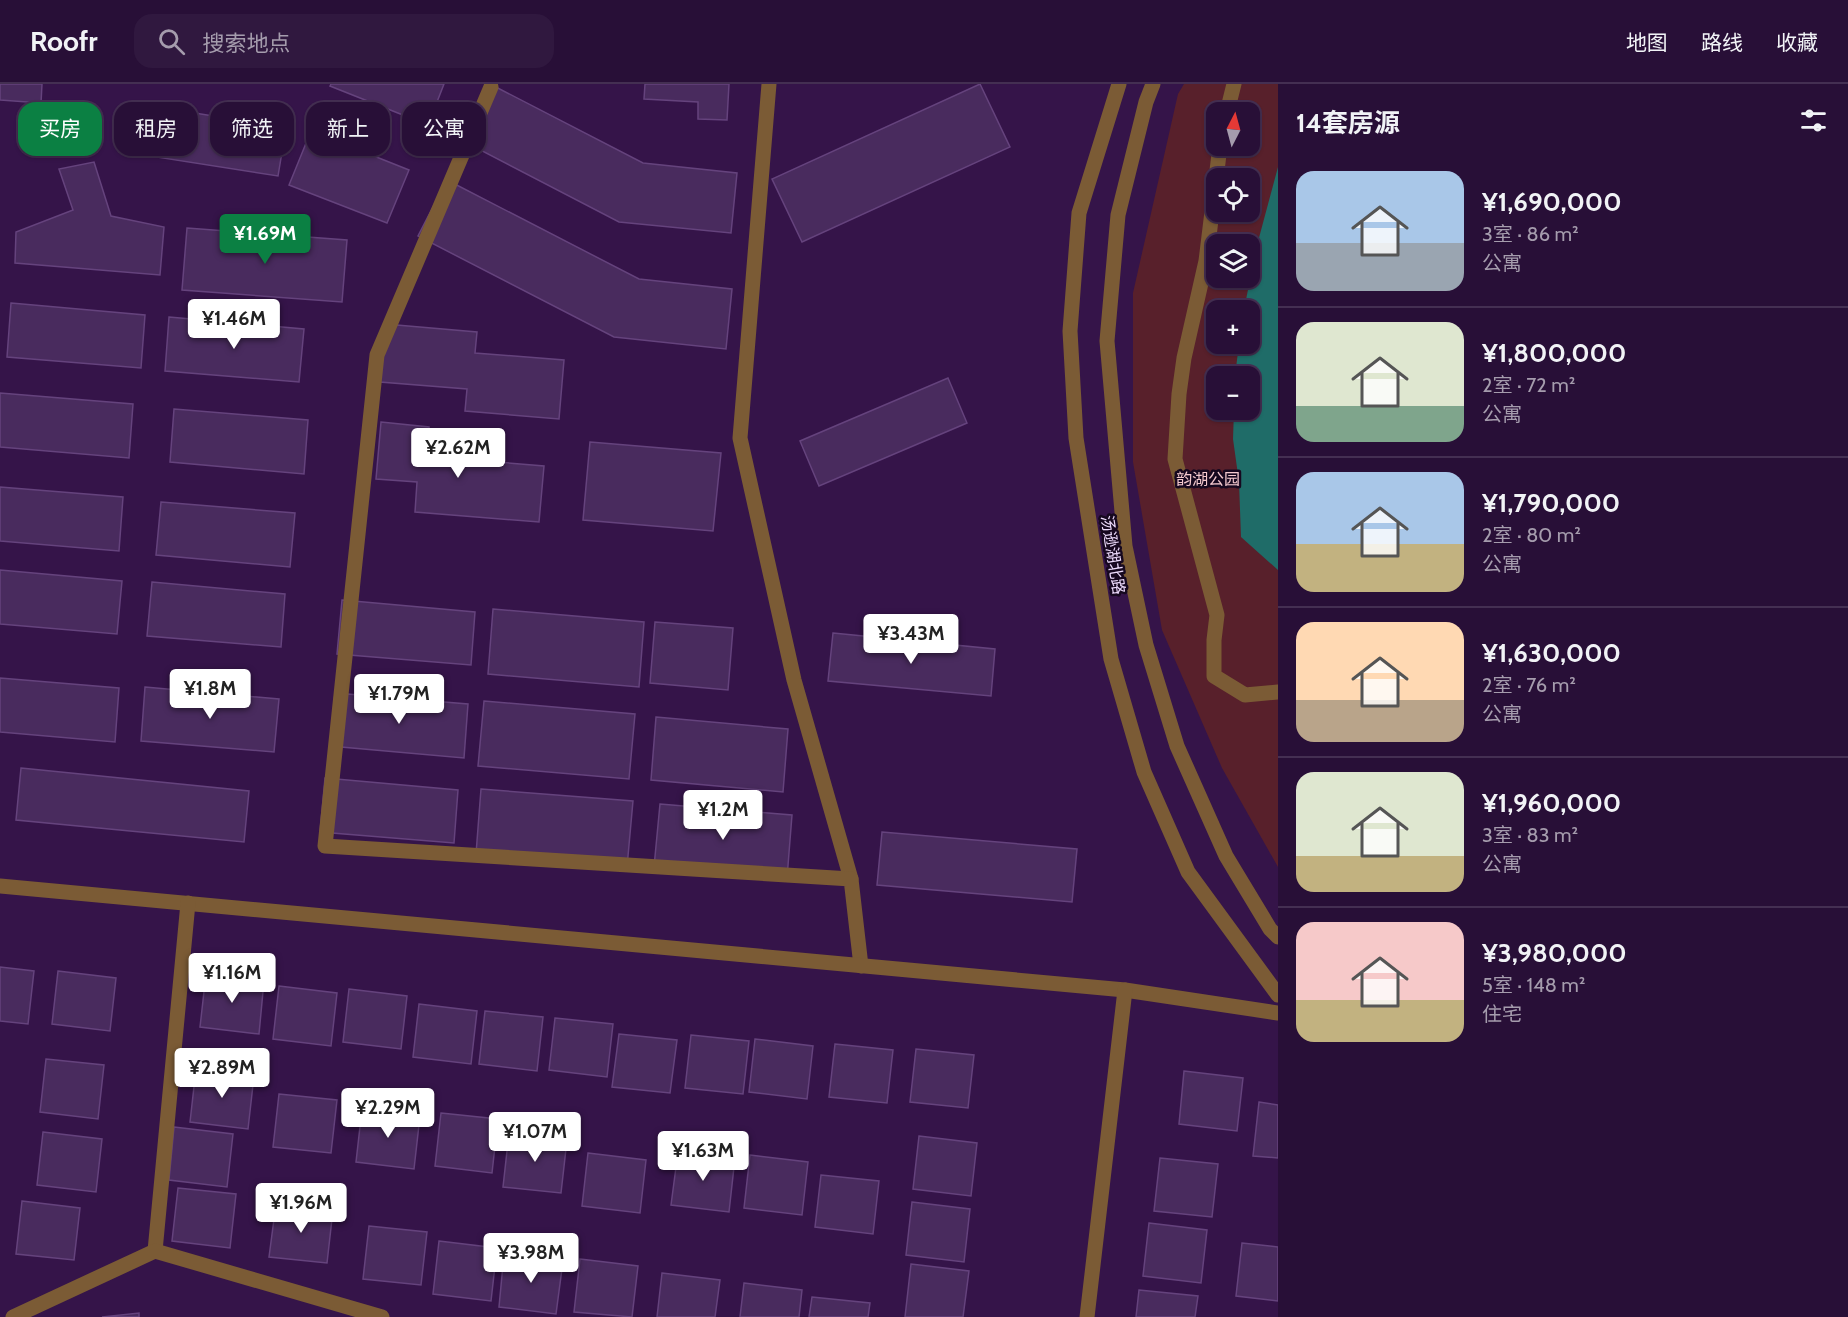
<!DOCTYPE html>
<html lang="zh">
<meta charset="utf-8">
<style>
body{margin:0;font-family:Cabin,"Noto Sans SC",sans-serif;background:#30183f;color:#f1f3f6;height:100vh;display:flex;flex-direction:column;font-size:22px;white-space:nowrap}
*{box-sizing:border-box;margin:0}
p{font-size:20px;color:#a59cad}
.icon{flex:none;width:33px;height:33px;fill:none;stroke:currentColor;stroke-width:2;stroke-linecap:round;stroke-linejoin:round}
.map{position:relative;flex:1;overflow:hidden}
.drawer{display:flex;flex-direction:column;background:#280f37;width:570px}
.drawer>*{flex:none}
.banner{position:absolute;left:18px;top:18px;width:570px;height:54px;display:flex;gap:12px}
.needle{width:39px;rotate:6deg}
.fabs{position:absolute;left:1206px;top:18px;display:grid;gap:12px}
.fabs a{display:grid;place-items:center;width:54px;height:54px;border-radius:12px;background:#280f37;box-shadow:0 2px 4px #0004,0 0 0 2px #442f52;font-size:30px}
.price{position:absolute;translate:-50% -51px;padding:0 14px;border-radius:6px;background:#fff;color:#222;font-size:20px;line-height:39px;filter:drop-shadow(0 2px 3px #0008)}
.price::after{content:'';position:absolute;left:50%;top:36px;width:18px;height:14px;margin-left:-9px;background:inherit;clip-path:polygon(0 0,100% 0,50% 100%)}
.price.selected{background:#0b8043;color:#fff}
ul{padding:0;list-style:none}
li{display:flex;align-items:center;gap:18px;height:150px;padding:0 18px}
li+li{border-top:2px solid #442f52}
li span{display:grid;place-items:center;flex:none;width:168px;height:120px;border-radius:18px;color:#555}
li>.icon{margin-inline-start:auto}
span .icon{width:72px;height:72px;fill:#fffc;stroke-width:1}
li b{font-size:26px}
h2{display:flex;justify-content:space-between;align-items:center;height:72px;padding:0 18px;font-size:26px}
.pill{padding:0 21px;border-radius:18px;background:#280f37;box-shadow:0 2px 4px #0004,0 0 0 2px #442f52;font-size:21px;line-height:54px}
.pill.selected{background:#0b8043;color:#fff}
header{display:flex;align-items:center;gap:36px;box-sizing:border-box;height:84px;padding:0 30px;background:#280f37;border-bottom:2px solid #442f52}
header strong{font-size:28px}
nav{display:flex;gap:33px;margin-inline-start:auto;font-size:21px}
.search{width:420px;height:54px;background:#30183f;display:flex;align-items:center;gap:15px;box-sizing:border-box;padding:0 21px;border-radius:18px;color:#a59cad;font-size:22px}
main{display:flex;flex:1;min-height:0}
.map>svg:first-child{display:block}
</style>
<header>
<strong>Roofr</strong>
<div class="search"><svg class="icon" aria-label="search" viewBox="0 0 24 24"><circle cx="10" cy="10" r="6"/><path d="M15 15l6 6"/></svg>搜索地点</div>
<nav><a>地图</a><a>路线</a><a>收藏</a></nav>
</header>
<main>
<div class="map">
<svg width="1278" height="1233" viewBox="0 0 1278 1233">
<rect width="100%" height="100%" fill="#351449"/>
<path fill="#58202b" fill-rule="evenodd" d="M1184,0H1278V783L1222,684L1162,546L1133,378V209L1178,10ZM1216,28H1250V62H1216ZM1216,94H1250V128H1216ZM1216,160H1250V194H1216ZM1216,226H1250V260H1216ZM1216,292H1250V326H1216Z"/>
<polygon fill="#1f6c68" points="1278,83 1278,486 1241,453 1239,398 1233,355 1234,326 1250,326 1250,292 1235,292 1239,260 1250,260 1250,226 1244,226 1256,165"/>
<g fill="#492b5e" stroke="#65437d" stroke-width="1.5">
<polygon points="0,0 42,0 41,19 0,16"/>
<polygon points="331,0 444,0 428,41 330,2"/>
<polygon points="645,0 729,0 727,36 698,35 698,18 644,15"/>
<polygon points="980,0 1010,63 802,158 772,95"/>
<polygon points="492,1 643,79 737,89 731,149 619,138 463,57"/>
<polygon points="158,23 286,44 278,92 150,72"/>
<polygon points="311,47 409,86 387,139 289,101"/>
<polygon points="94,78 111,132 164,143 160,191 15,179 16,148 73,126 59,85"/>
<polygon points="447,96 639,195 732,205 726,265 614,253 418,152"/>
<polygon points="187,144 347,156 342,218 182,206"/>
<polygon points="11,219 145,231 141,284 7,273"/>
<polygon points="169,233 304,245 299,298 165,287"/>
<polygon points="385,240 477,248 475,269 564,276 559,335 465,327 467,305 380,298"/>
<polygon points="948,294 967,339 819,402 800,357"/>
<polygon points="0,309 133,320 129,374 0,363"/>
<polygon points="174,325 308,336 304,390 170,378"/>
<polygon points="381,338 429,343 427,372 544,382 539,438 415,428 417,398 376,395"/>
<polygon points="590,358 721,369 713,447 583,436"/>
<polygon points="0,403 123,413 119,467 0,457"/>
<polygon points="161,418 295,429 290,483 156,471"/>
<polygon points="0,486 122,497 117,550 0,540"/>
<polygon points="152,498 285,510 281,563 147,552"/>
<polygon points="342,516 475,528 471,581 337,570"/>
<polygon points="493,525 644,538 639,603 488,590"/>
<polygon points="655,538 733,544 728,606 650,599"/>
<polygon points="833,549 995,565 991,612 828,597"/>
<polygon points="0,594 119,604 115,658 0,648"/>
<polygon points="145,603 279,615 274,668 141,657"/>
<polygon points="335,609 468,620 464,674 330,662"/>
<polygon points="484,617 635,630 629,695 478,682"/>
<polygon points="656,633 788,645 783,708 651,696"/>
<polygon points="21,684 249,707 244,758 16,736"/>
<polygon points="325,694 458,706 454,759 320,748"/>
<polygon points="481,705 633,717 627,783 476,770"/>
<polygon points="660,720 792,731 787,794 654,783"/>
<polygon points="882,748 1077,765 1072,818 877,801"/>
<polygon points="0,883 34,887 28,940 0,937"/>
<polygon points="58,887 116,894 110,947 52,940"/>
<polygon points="206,890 264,897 259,950 200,943"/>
<polygon points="279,902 337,909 331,962 273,955"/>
<polygon points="349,905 407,912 401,965 343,958"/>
<polygon points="419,920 477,927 471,980 413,973"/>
<polygon points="485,927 543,933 537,987 479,980"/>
<polygon points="555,934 613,940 607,993 549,986"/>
<polygon points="619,950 677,956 670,1009 612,1003"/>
<polygon points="691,951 749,957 743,1010 685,1004"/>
<polygon points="755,955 813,962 807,1015 749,1008"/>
<polygon points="835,960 893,966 887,1019 829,1013"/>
<polygon points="916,965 974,971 968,1024 910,1018"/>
<polygon points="46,975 104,981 98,1035 40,1028"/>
<polygon points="196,985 254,992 248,1045 190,1038"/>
<polygon points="1184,987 1243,994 1237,1047 1179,1040"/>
<polygon points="279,1010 337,1016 331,1069 273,1063"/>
<polygon points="1259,1018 1278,1021 1278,1074 1253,1072"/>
<polygon points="362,1025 420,1032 414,1085 356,1078"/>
<polygon points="441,1029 498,1035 492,1089 435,1082"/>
<polygon points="174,1043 233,1050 227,1103 169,1096"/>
<polygon points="43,1048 102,1055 96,1108 37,1101"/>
<polygon points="509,1049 567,1056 561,1109 503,1103"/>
<polygon points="919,1052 977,1059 971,1112 913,1105"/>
<polygon points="678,1068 735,1074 729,1128 671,1121"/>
<polygon points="588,1069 646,1076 640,1129 582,1122"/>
<polygon points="750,1071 808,1078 802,1131 744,1124"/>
<polygon points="1160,1074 1218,1080 1212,1133 1154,1127"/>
<polygon points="821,1091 879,1097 873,1150 815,1143"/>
<polygon points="178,1104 236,1110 230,1164 172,1157"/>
<polygon points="22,1117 80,1124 74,1176 16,1170"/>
<polygon points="912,1118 970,1125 964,1178 906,1171"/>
<polygon points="276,1120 333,1126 327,1179 269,1173"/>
<polygon points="1149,1139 1207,1146 1201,1199 1143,1192"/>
<polygon points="369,1142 427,1148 421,1201 363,1195"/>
<polygon points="439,1157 497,1164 491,1217 433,1210"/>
<polygon points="1242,1159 1278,1163 1278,1217 1236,1212"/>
<polygon points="504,1170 563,1177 556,1230 499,1223"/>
<polygon points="580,1175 638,1182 632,1233 574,1228"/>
<polygon points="911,1180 969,1187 963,1233 905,1233"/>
<polygon points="662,1189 720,1196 715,1233 657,1233"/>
<polygon points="744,1199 802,1206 799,1233 740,1233"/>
<polygon points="1139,1206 1198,1212 1195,1233 1136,1233"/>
<polygon points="812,1213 870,1219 868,1233 809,1233"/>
<polygon points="139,1229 139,1233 102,1233"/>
</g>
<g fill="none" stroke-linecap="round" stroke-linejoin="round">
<g stroke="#7b5b35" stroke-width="15">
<polyline points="769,0 740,354 794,596 851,795"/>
<polyline points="1119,0 1079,129 1070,247 1076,354 1111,575 1144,688 1188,788 1278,911"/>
<polyline points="1153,0 1146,18 1118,131 1107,257 1125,462 1146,561 1177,662 1226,772 1270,845 1278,853"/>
<polyline points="491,3 377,271 325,762 851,795 861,882"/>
<polyline points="1227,28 1234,0"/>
<polyline points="1220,62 1206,177 1184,274 1179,310 1175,375 1217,531 1214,556 1214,592 1245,611 1278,608"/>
<polyline points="0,802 1125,906 1278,929"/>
<polyline points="155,1167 188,819"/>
<polyline points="13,1233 155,1167 382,1233"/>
<polyline points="1087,1233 1125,906"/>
</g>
</g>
<g text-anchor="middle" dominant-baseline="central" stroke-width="5" stroke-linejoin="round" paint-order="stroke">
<g font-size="16" fill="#f5cacf" stroke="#16081f">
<text x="1208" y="395">韵湖公园</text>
</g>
<g font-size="16" fill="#ecdafb" stroke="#16081f">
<text transform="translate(1113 471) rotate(81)">汤逊湖北路</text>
</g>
</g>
</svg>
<div class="fabs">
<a><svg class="needle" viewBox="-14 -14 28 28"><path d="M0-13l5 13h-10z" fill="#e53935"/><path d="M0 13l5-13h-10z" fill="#a59cad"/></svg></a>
<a><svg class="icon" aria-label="locate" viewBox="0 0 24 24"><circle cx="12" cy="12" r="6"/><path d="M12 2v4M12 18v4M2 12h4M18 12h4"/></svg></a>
<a><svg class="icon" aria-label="layers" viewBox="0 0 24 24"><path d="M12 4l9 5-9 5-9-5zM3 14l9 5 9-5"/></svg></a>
<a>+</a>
<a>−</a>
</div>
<b class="price selected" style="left:265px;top:181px">¥1.69M</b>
<b class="price" style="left:234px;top:266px">¥1.46M</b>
<b class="price" style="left:458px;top:395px">¥2.62M</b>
<b class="price" style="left:911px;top:581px">¥3.43M</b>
<b class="price" style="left:210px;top:636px">¥1.8M</b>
<b class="price" style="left:399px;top:641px">¥1.79M</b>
<b class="price" style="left:723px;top:757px">¥1.2M</b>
<b class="price" style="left:232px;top:920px">¥1.16M</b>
<b class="price" style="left:222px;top:1015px">¥2.89M</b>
<b class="price" style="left:388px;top:1055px">¥2.29M</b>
<b class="price" style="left:535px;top:1079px">¥1.07M</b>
<b class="price" style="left:703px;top:1098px">¥1.63M</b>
<b class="price" style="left:301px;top:1150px">¥1.96M</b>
<b class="price" style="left:531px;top:1200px">¥3.98M</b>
<div class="banner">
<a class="pill selected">买房</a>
<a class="pill">租房</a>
<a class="pill">筛选</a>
<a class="pill">新上</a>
<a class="pill">公寓</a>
</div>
</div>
<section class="drawer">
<h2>14套房源<svg class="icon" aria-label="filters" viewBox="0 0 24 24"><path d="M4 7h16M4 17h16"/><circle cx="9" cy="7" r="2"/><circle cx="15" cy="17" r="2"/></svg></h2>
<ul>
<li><span style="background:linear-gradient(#a9c7e8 60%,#9aa5b1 0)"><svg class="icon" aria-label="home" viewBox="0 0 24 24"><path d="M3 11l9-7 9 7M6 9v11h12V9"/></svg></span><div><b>¥1,690,000</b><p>3室 · 86 m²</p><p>公寓</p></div></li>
<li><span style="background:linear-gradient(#dfe7d0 70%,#7fa58c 0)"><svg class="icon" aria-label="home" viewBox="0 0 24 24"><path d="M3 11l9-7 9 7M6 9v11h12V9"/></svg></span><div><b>¥1,800,000</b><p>2室 · 72 m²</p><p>公寓</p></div></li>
<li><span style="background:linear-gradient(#a9c7e8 60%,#c2b280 0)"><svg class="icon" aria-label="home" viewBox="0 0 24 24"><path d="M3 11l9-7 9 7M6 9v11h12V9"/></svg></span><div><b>¥1,790,000</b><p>2室 · 80 m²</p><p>公寓</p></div></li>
<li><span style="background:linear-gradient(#ffd9b3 65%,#b9a48a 0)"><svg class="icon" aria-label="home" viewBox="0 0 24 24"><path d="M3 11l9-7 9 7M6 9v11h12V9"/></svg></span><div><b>¥1,630,000</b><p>2室 · 76 m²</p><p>公寓</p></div></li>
<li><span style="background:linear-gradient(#dfe7d0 70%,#c2b280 0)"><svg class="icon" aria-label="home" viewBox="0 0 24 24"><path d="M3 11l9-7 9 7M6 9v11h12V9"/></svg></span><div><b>¥1,960,000</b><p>3室 · 83 m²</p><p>公寓</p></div></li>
<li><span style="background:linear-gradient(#f6c9c9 65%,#c2b280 0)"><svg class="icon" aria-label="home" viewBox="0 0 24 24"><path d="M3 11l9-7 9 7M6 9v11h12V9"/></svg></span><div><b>¥3,980,000</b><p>5室 · 148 m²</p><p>住宅</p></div></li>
</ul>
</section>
</main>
